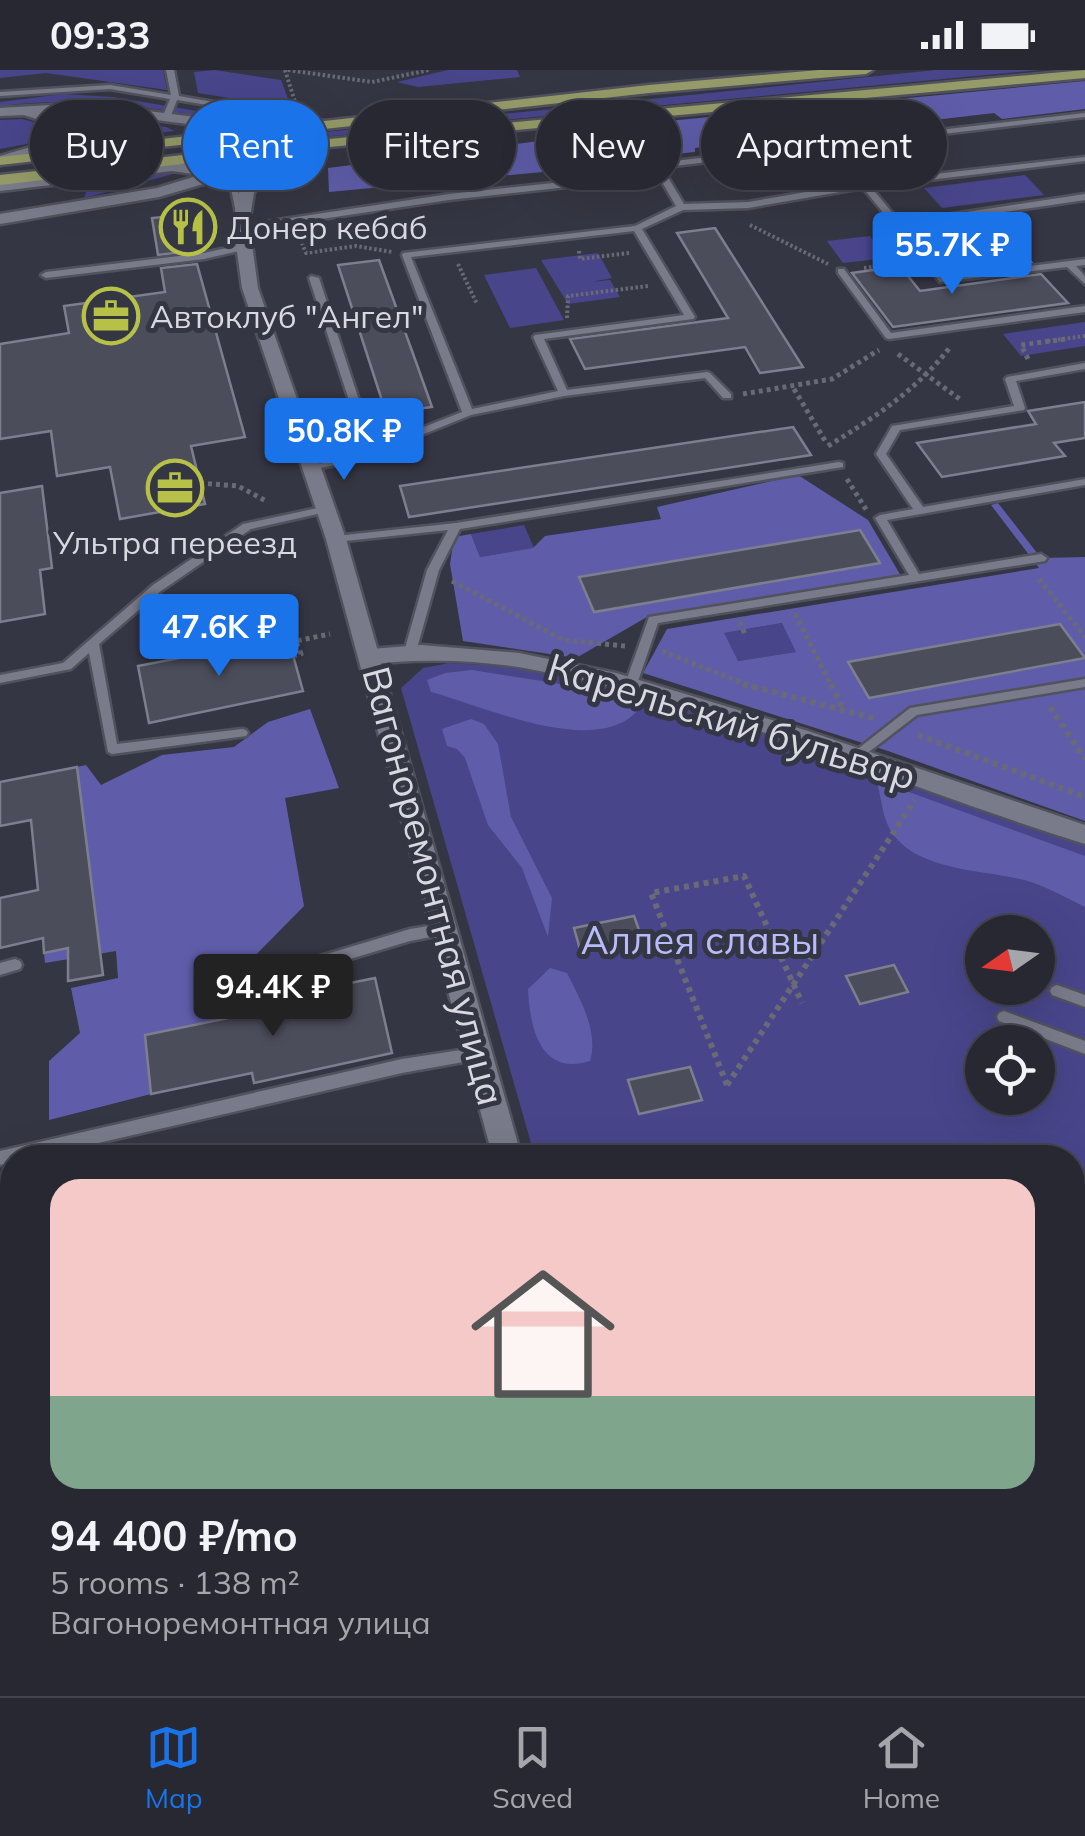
<!DOCTYPE html>
<meta charset="utf-8">
<style>
body{margin:0;font-family:Mulish,sans-serif;background:#30303a;color:#f1f3f6;height:100vh;display:flex;flex-direction:column;font-size:38px;white-space:nowrap}
*{box-sizing:border-box;margin:0}
p{font-size:32px;color:#a5a6ac}
.icon{flex:none;width:55px;height:55px;fill:none;stroke:currentColor;stroke-width:2;stroke-linecap:round;stroke-linejoin:round}
.map{position:relative;flex:1;overflow:hidden}
.panel{position:absolute;left:0px;top:1075px;width:1085px;height:552px;display:flex;flex-direction:column;background:#282832;border-radius:40px 40px 0 0;box-shadow:0 10px 40px #0002,0 0 0 2px #44444d}
.panel>*{flex:none}
.top-card{position:absolute;left:30px;top:30px;width:1025px;height:90px;display:flex;gap:20px}
.needle{width:65px;rotate:256deg}
.buttons{position:absolute;left:965px;top:845px;display:grid;gap:20px}
.buttons a{display:grid;place-items:center;width:90px;height:90px;border-radius:50%;background:#282832;box-shadow:0 10px 40px #0002,0 0 0 2px #44444d;font-size:50px}
.price{position:absolute;translate:-50% -85px;padding:0 22px;border-radius:10px;background:#1a73e8;color:#fff;font-size:32px;line-height:65px;filter:drop-shadow(0 2px 5px #0008)}
.price::after{content:'';position:absolute;left:50%;top:60px;width:30px;height:22px;margin-left:-15px;background:inherit;clip-path:polygon(0 0,100% 0,50% 100%)}
.price.active{background:#222;color:#fff}
ul{padding:0;list-style:none}
li{display:grid;align-content:center;gap:20px;height:530px;padding:0 50px}
li span{display:grid;place-items:center;height:310px;border-radius:30px;color:#555}
li>.icon{margin-inline-start:auto}
span .icon{width:180px;height:180px;fill:#fffc;stroke-width:1}
li b{font-size:42px}
.pill{padding:0 35px;border-radius:45px;background:#282832;box-shadow:0 10px 40px #0002,0 0 0 2px #44444d;font-size:35px;line-height:90px}
.pill.active{background:#1a73e8;color:#fff}
.status{display:flex;justify-content:space-between;align-items:center;height:70px;padding:0 50px;background:#282832;direction:ltr}
.status svg{height:28px;fill:currentColor}
.dock{display:flex;justify-content:space-around;align-items:center;height:140px;border-top:2px solid #44444d;background:#282832;font-size:28px;color:#a5a6ac}
.dock a{display:grid;justify-items:center;gap:5px}
.dock .active{color:#1a73e8}
.map>svg:first-child{display:block}
</style>
<div class="status"><b>09:33</b><svg viewBox="0 0 49 12"><path d="M0 12V9h3v3zM5 12V6h3v6zM10 12V3h3v9zM15 12V0h3v12zM26 1h20v11H26zM47 4h2v5h-2z"/></svg></div>
<div class="map">
<svg width="1085" height="1626" viewBox="0 0 1085 1626">
<rect width="100%" height="100%" fill="#353643"/>
<g fill="#48458b" fill-rule="evenodd">
<polygon points="0,0 163,0 167,20 46,3 0,8"/>
<polygon points="215,0 281,10 290,34 280,36 198,23 194,2"/>
<polygon points="448,0 517,0 520,7 418,17 397,12"/>
<polygon points="936,0 1040,0 257,73 256,69"/>
<path d="M63,24L113,27L215,44L200,46C131,34 69,27 0,36V32Z"/>
<polygon points="74,46 166,57 175,61 76,72 79,53"/>
<polygon points="22,49 41,54 43,64 27,74 0,79 0,50"/>
<polygon points="188,100 84,128 87,120 79,110"/>
<polygon points="1025,105 1044,125 942,138 924,118"/>
<polygon points="870,166 886,188 843,193 827,171"/>
<polygon points="598,183 612,208 591,212 610,210 620,227 568,234 541,190"/>
<polygon points="536,198 564,250 510,258 484,205"/>
<polygon points="1085,252 1085,276 1021,286 1003,264"/>
<polygon points="524,455 534,478 480,487 471,464"/>
<polygon points="783,553 797,582 737,591 723,563"/>
<path d="M449,593C560,597 663,630 768,664C875,698 980,735 1085,773V1571L1073,1575L1072,1088L535,1087L401,618L423,598ZM982,862H1038V918H982ZM982,972H1038V1028H982Z"/>
<polygon points="12,1234 12,1567 0,1569 0,1237"/>
<polygon points="687,1615 946,1615 911,1626 690,1626"/>
</g>
<g fill="#5f5da9" fill-rule="evenodd">
<polygon points="1085,11 1085,39 1002,49 994,43 695,78 695,82 666,85 668,51"/>
<polygon points="649,57 650,92 329,122 328,98"/>
<path d="M798,405L868,450L901,506L647,547L576,588L463,571L450,494L454,467L471,464L480,487L533,478L545,466L661,449L657,437ZM859,460L879,493L594,542L579,508Z"/>
<path d="M998,433L1041,488L1085,487V751L888,681L643,603L667,559L1039,498L991,435ZM782,553L796,582L738,591L724,563ZM1060,554L1084,589L869,628L848,592Z"/>
<path d="M472,600L555,613L643,633C606,694 482,635 431,622L427,610L445,603Z"/>
<polygon points="310,639 339,718 285,728 304,836 235,906 242,935 224,949 146,965 151,1024 49,1050 49,991 80,963 71,918 118,908 116,881 45,893 44,883 99,870 77,697 86,695 101,715 162,685 234,677 268,652"/>
<polygon points="471,649 484,654 498,674 511,747 552,828 548,867 522,798 488,755 465,688 457,679 447,676 442,659"/>
<path d="M876,710L1085,786V837C1067,828 1047,817 1028,811C988,800 925,802 896,768C881,750 883,730 876,710Z"/>
<path d="M550,898L567,903C580,929 599,962 590,991C541,1006 530,960 528,919Z"/>
<polygon points="1085,1180 1085,1305 1073,1308 1073,1181"/>
<polygon points="12,1576 12,1615 432,1615 443,1626 0,1626 0,1581"/>
</g>
<g fill="none" stroke-linecap="round" stroke-linejoin="round">
<polyline stroke="#1c0e55" stroke-width="12" points="89,1626 99,1615"/>
</g>
<g fill="#4c4d5b" stroke="#7d7e8e" stroke-width="2.5">
<polygon points="191,144 197,172 191,173 193,181 158,185 152,148"/>
<polygon points="993,151 1031,192 990,197 954,156"/>
<polygon points="715,158 803,297 760,303 745,277 585,299 570,269 728,248 677,163"/>
<polygon points="379,190 416,292 432,337 386,343 338,195"/>
<polygon points="197,194 245,367 191,376 205,434 120,449 110,397 57,406 51,361 0,369 0,274 69,263 64,236 165,222 161,198"/>
<polygon points="900,196 920,221 1041,204 1068,233 893,257 852,203"/>
<polygon points="1085,332 1085,368 1054,373 1065,386 942,407 917,373 1036,354 1028,341"/>
<polygon points="793,357 811,385 409,447 400,416"/>
<polygon points="42,416 52,498 40,500 45,544 0,552 0,423"/>
<polygon points="860,460 880,493 594,542 579,507"/>
<polygon points="1060,554 1085,588 869,628 848,592"/>
<polygon points="288,567 303,621 149,653 138,596"/>
<polygon points="77,697 103,905 68,911 68,878 44,883 43,868 0,878 0,828 38,820 31,750 0,756 0,712"/>
<polygon points="634,846 643,871 581,883 574,858"/>
<polygon points="894,895 908,922 860,934 846,906"/>
<polygon points="375,908 392,983 254,1013 252,1003 151,1024 145,965 243,945 242,935"/>
<polygon points="690,997 702,1030 639,1044 628,1010"/>
</g>
<g fill="none" stroke-linecap="round" stroke-linejoin="round">
<g stroke="#51525d" stroke-width="5">
<g id="lane">
<polygon points="166,0 174,0 179,26 340,54 336,56 177,30 170,48 166,50 162,48 170,29 110,19 0,26 0,22 110,15 171,25"/>
<path d="M664,39L668,41L666,92L1085,43V47L666,97V104L684,134L748,132L865,112L1085,87V91L871,117L900,152L1085,124V130L904,157L945,207L1085,189V195L1076,196L1085,206V214L1067,197L940,212L863,118L748,138L683,140L642,159L695,247L693,249L544,269L567,320L707,302L710,303L731,324V328H723L705,308L564,326L471,345L357,391L309,400V396L349,387L363,373L309,208L311,206L319,208L373,373L368,379L462,342L402,185L403,183L635,156L676,136L659,107L449,130L240,161L237,160V156L449,124L658,102L660,41ZM634,161L684,245L535,265L533,267L558,321L472,339L411,187Z"/>
<polygon points="220,64 227,66 243,145 236,143"/>
<polygon points="240,175 244,178 243,180 204,189 46,208 41,205 46,202 204,183"/>
<polygon points="838,199 844,199 891,263 1085,236 1085,242 889,269 886,268 838,203"/>
<polygon points="1085,293 1085,299 1016,311 1025,338 1024,340 900,360 886,384 923,437 1085,409 1085,415 887,450 919,504 1041,484 1047,488 1045,491 658,553 637,614 631,618 627,617 625,614 649,547 909,505 875,448 880,445 913,439 876,384 892,356 1014,336 1005,309 1007,307"/>
<polygon points="839,392 843,393 843,397 460,459 439,500 416,582 410,586 404,582 427,500 448,460 336,472 330,469 336,466 456,453"/>
<polygon points="327,436 332,439 331,441 251,459 161,521 99,574 117,674 242,659 246,660 248,663 246,666 112,684 108,682 89,583 71,599 0,613 0,605 63,593 153,515 243,454"/>
<polygon points="1085,609 1085,617 917,645 861,688 851,688 850,685 910,638"/>
<polygon points="446,853 451,855 453,859 451,863 410,871 287,908 282,906 280,902 282,898 287,896 410,859"/>
<polygon points="15,889 20,891 22,895 20,899 0,905 0,893"/>
<polygon points="1057,915 1085,925 1085,937 1052,925 1050,921 1052,917"/>
<polygon points="1004,941 1085,971 1085,984 999,951 997,947 999,943"/>
<polygon points="480,977 485,978 488,983 485,988 480,989 402,1003 33,1088 12,1088 12,1092 0,1095 0,1081 402,989"/>
<polygon points="468,1615 488,1615 490,1626 470,1626"/>
</g>
</g>
<g stroke="#51525d" stroke-width="5">
<g id="street">
<path d="M421,575L519,583L616,603L808,661L1085,755V774C899,716 718,633 524,598C482,591 438,589 395,592C382,593 369,597 360,586L371,579Z"/>
<polygon points="1085,1582 1085,1618 1072,1622 1059,1617 1072,1615 1072,1586"/>
<polygon points="989,1615 1056,1615 1052,1626 985,1626"/>
</g>
</g>
<g stroke="#51525d" stroke-width="5">
<g id="secondary">
<polygon points="85,33 211,49 300,54 307,58 300,62 211,57 85,41 48,43 64,48 67,67 54,79 0,95 0,86 44,73 55,63 52,54 24,45 0,46 0,38"/>
<path d="M318,71L323,72V78L270,94L254,123L249,153L258,218L346,469L522,1088H493L326,469L242,218L233,153L239,123L251,99L223,108L222,113L210,112L159,127L0,154V144L157,118L200,105L172,101L0,121V111C42,107 184,81 214,101Z"/>
<polygon points="635,1615 671,1615 674,1626 638,1626"/>
</g>
</g>
<g stroke="#51525d" stroke-width="5">
<g id="primary">
<polygon points="819,0 873,0 866,4 649,23 0,95 0,87 649,15"/>
<polygon points="1085,0 1085,8 329,77 0,115 0,105 329,69"/>
</g>
</g>
<g stroke="#696a76" stroke-width="4" stroke-dasharray="2.5 2.5" stroke-linecap="butt">
<polyline points="285,0 295,32"/>
<polyline points="288,0 372,12 429,0"/>
<polyline points="750,155 828,194"/>
<polyline points="300,168 306,183 356,176 392,182"/>
<polyline points="579,181 580,189 629,183"/>
<polyline points="458,194 477,234"/>
<polyline points="864,198 906,192"/>
<polyline points="567,248 568,226 648,216"/>
<polyline points="1048,271 1085,266"/>
</g>
<g stroke="#696a76" stroke-width="5" stroke-dasharray="4 4" stroke-linecap="butt">
<polyline points="898,284 961,330"/>
<polyline points="1028,289 1021,275 1066,269"/>
<polyline points="794,319 827,374"/>
<polyline points="743,324 832,309 879,280"/>
<path d="M828,376C875,347 917,320 951,276"/>
<polyline points="847,409 867,441"/>
<polyline points="200,413 238,416 268,432"/>
<polyline points="1039,509 1085,567"/>
<polyline points="452,511 563,570 625,576"/>
<polyline points="795,544 832,617"/>
<polyline points="740,552 746,567"/>
<polyline points="662,581 752,617"/>
<polyline points="293,586 301,584 296,571 330,564"/>
</g>
<g stroke="#696a76" stroke-width="6" stroke-dasharray="5 5" stroke-linecap="butt">
<polyline points="743,614 873,648"/>
<polyline points="831,614 843,639"/>
<polyline points="1050,637 1085,689"/>
<polyline points="918,665 1085,727"/>
<polyline points="727,1015 651,823 744,806 802,933"/>
<polyline points="727,1015 915,730"/>
</g>
<g stroke="#696a76" stroke-width="8" stroke-dasharray="6 6" stroke-linecap="butt">
<polyline points="1072,1351 1085,1334"/>
<polyline points="740,1626 745,1615"/>
</g>
<use href="#lane" fill="#7a7b8a" fill-rule="evenodd"/>
<use href="#street" fill="#7a7b8a" fill-rule="evenodd"/>
<use href="#secondary" fill="#7a7b8a" fill-rule="evenodd"/>
<use href="#primary" fill="#959b68" fill-rule="evenodd"/>
</g>
<defs>
<g id="restaurant-ring" transform="scale(2.875)"><circle r="9.5" fill="#353643" stroke="#b7c148" stroke-width="1.5"/><path d="M-5-6h1v4h1v-4h1v4h1v-4h1v5L-1.5 .5V6h-2V.5L-5-1ZM5-6V6H3V1.5H1.5Q1.5-4 5-6Z" fill="#b7c148"/></g>
<g id="office-ring" transform="scale(2.875)"><circle r="9.5" fill="#353643" stroke="#b7c148" stroke-width="1.5"/><path d="M-6-3h4V-5.5h4V-3h4V5H-6ZM-1-4.5V-3h2v-1.5ZM-6 0V1H6V0Z" fill="#b7c148"/></g>
</defs>
<g fill-rule="evenodd">
<use href="#restaurant-ring" x="188" y="157"/>
<use href="#office-ring" x="111" y="246"/>
<use href="#office-ring" x="175" y="418"/>
</g>
<g text-anchor="middle" dominant-baseline="central" stroke-width="10" stroke-linejoin="round" paint-order="stroke">
<g font-size="32" fill="#d8d9e1" stroke="#353643" text-anchor="start">
<text x="227" y="157">Донер кебаб</text>
<text x="150" y="246">Автоклуб "Ангел"</text>
<text x="175" y="472" text-anchor="middle">Ультра переезд</text>
</g>
<g font-size="38" fill="#d8d9e1" stroke="#353643">
<text transform="translate(732 651) rotate(17)">Карельский бульвар</text>
<text transform="translate(434 816) rotate(75)">Вагоноремонтная улица</text>
</g>
<g font-size="38" fill="#b8bbfa" stroke="#353643">
<text x="700" y="870">Аллея славы</text>
</g>
</g>
</svg>
<div class="buttons">
<a><svg class="needle" viewBox="-14 -14 28 28"><path d="M0-13l5 13h-10z" fill="#e53935"/><path d="M0 13l5-13h-10z" fill="#a5a6ac"/></svg></a>
<a><svg class="icon" aria-label="locate" viewBox="0 0 24 24"><circle cx="12" cy="12" r="6"/><path d="M12 2v4M12 18v4M2 12h4M18 12h4"/></svg></a>
</div>
<b class="price" style="left:952px;top:227px">55.7K ₽</b>
<b class="price" style="left:344px;top:413px">50.8K ₽</b>
<b class="price" style="left:219px;top:609px">47.6K ₽</b>
<b class="price active" style="left:273px;top:969px">94.4K ₽</b>
<div class="top-card">
<a class="pill">Buy</a>
<a class="pill active">Rent</a>
<a class="pill">Filters</a>
<a class="pill">New</a>
<a class="pill">Apartment</a>
</div>
<section class="panel">
<ul>
<li><span style="background:linear-gradient(#f6c9c9 70%,#7fa58c 0)"><svg class="icon" aria-label="home" viewBox="0 0 24 24"><path d="M3 11l9-7 9 7M6 9v11h12V9"/></svg></span><div><b>94 400 ₽/mo</b><p>5 rooms · 138 m²</p><p>Вагоноремонтная улица</p></div></li>
</ul>
</section>
</div>
<nav class="dock">
<a class="active"><svg class="icon" aria-label="map" viewBox="0 0 24 24"><path d="M3 6l6-2 6 2 6-2v14l-6 2-6-2-6 2zM9 4v14M15 6v14"/></svg>Map</a>
<a><svg class="icon" aria-label="saved" viewBox="0 0 24 24"><path d="M7 4h10v16l-5-4-5 4z"/></svg>Saved</a>
<a><svg class="icon" aria-label="home" viewBox="0 0 24 24"><path d="M3 11l9-7 9 7M6 9v11h12V9"/></svg>Home</a>
</nav>
